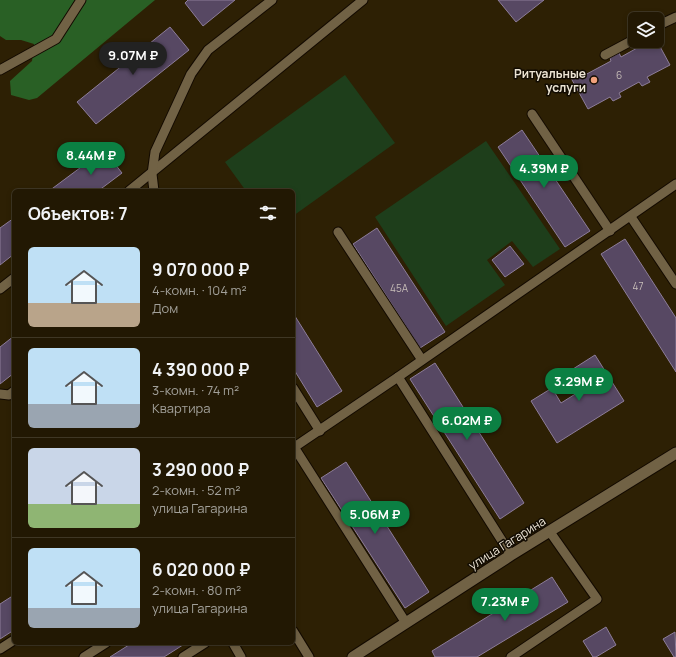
<!DOCTYPE html>
<html lang="ru">
<meta charset="utf-8">
<style>
body{margin:0;font-family:Manrope,sans-serif;background:#2e2512;color:#f1f3f6;height:100vh;display:flex;flex-direction:column;font-size:15px;white-space:nowrap}
*{box-sizing:border-box;margin:0}
p{font-size:13px;color:#a2a09a}
.icon{flex:none;width:22px;height:22px;fill:none;stroke:currentColor;stroke-width:2;stroke-linecap:round;stroke-linejoin:round}
.map{position:relative;flex:1;overflow:hidden}
.sheet{position:absolute;left:12px;top:189px;width:283px;height:456px;display:flex;flex-direction:column;background:#221803;border-radius:6px;box-shadow:0 2px 6px #0003,0 0 0 1px #3f3725}
.sheet>*{flex:none}
.tools{position:absolute;left:628px;top:12px;display:grid;gap:8px}
.tools a{display:grid;place-items:center;width:36px;height:36px;border-radius:6px;background:#221803;box-shadow:0 2px 6px #0003,0 0 0 1px #3f3725;font-size:20px}
.price{position:absolute;translate:-50% -34px;padding:0 9px;border-radius:14px;background:#0b8043;color:#fff;font-size:13px;line-height:26px;filter:drop-shadow(0 1px 2px #0008)}
.price::after{content:'';position:absolute;left:50%;top:24px;width:12px;height:9px;margin-left:-6px;background:inherit;clip-path:polygon(0 0,100% 0,50% 100%)}
.price.current{background:#222;color:#fff}
ul{padding:0;list-style:none}
li{display:flex;align-items:center;gap:12px;height:100px;padding:0 16px}
li+li{border-top:1px solid #3f3725}
li span{display:grid;place-items:center;flex:none;width:112px;height:80px;border-radius:6px;color:#555}
li>.icon{margin-inline-start:auto}
span .icon{width:48px;height:48px;fill:#fffc;stroke-width:1}
li b{font-size:17px}
h2{display:flex;justify-content:space-between;align-items:center;height:48px;padding:0 16px;font-size:17px}
.map>svg:first-child{display:block}
</style>
<div class="map">
<svg width="676" height="657" viewBox="0 0 676 657">
<rect width="100%" height="100%" fill="#2d2004"/>
<g fill="#1e3e1b">
<polygon points="345,75 395,143 293,216 293,191 246,191 225,162"/>
<polygon points="486,141 560,249 533,267 512,241 487,260 505,285 446,326 375,217"/>
</g>
<polygon fill="#296025" points="0,0 155,0 37,98 29,100 11,95 10,81 32,61 34,44 21,40 6,40 0,36"/>
<g fill="#574863" stroke="#8d7d9a">
<polygon points="188,0 235,0 203,26 185,3"/>
<polygon points="498,0 544,0 516,22"/>
<polygon points="170,27 189,50 96,124 77,102"/>
<polygon points="645,41 657,41 670,65 647,77 650,82 642,86 639,82 619,93 621,97 613,101 610,97 588,109 571,78 581,73 583,76 611,61 610,58 619,53 621,57 646,43"/>
<polygon points="522,130 590,231 565,247 498,147"/>
<polygon points="104,150 122,173 98,191 49,191"/>
<polygon points="14,218 14,254 0,265 0,228"/>
<polygon points="377,228 445,332 420,348 353,244"/>
<polygon points="625,239 676,318 676,372 601,254"/>
<polygon points="510,246 524,264 505,277 492,260"/>
<polygon points="293,313 342,391 317,407 293,368"/>
<polygon points="14,336 14,373 0,384 0,347"/>
<polygon points="595,355 624,401 557,443 531,401 552,388 561,403 585,388 573,369"/>
<polygon points="435,363 524,503 500,519 410,379"/>
<polygon points="346,462 429,592 405,608 321,478"/>
<polygon points="552,577 568,602 477,657 435,657 432,651"/>
<polygon points="14,595 14,630 0,639 0,604"/>
<polygon points="606,627 616,645 596,657 593,657 583,641"/>
<polygon points="675,632 676,657 674,657 663,639"/>
<polygon points="132,643 186,643 164,657 110,657"/>
</g>
<g fill="none" stroke-linecap="round" stroke-linejoin="round">
<g stroke="#130a00" stroke-width="11">
<g id="service">
<polyline points="657,26 676,17"/>
<polyline points="605,55 635,39"/>
<polyline points="0,70 56,39 81,0"/>
<polyline points="532,114 610,231"/>
<polyline points="129,191 363,0"/>
<polyline points="154,191 152,174 155,152 191,74 208,50 272,0"/>
<polyline points="631,217 676,284"/>
<polyline points="338,232 422,360"/>
<polyline points="0,289 14,278"/>
<polyline points="398,377 511,555"/>
<polyline points="293,388 320,431"/>
<polyline points="0,394 9,395 14,391"/>
<polyline points="294,447 406,623"/>
<polyline points="293,448 398,377 676,184"/>
<polyline points="293,631 309,657"/>
<polyline points="233,643 241,657"/>
<polyline points="0,649 14,640"/>
<polyline points="84,657 106,643"/>
<polyline points="183,657 205,643"/>
<polyline points="511,657 597,599 550,532"/>
</g>
</g>
<g stroke="#130a00" stroke-width="13">
<polyline id="secondary" points="353,657 511,555 676,453"/>
</g>
<use href="#service" stroke="#716245" stroke-width="9"/>
<use href="#secondary" stroke="#716245" stroke-width="11"/>
</g>
<circle fill="#f1a17c" stroke="#110b02" stroke-width="1.5" cx="594" cy="80" r="4"/>
<g text-anchor="middle" dominant-baseline="central" stroke-width="3" stroke-linejoin="round" paint-order="stroke">
<g font-size="10" fill="#c6bcb7">
<text x="619" y="75">6</text>
<text x="638" y="286">47</text>
<text x="399" y="288">45А</text>
</g>
<g font-size="12" font-weight="bold" fill="#ebe3d3" stroke="#110b02" text-anchor="end">
<text x="586" y="73">Ритуальные<tspan x="586" dy="14">услуги</tspan></text>
</g>
<g font-size="12" fill="#ebe3d3" stroke="#110b02">
<text transform="translate(507 543) rotate(-32)">улица Гагарина</text>
</g>
</g>
</svg>
<div class="tools">
<a><svg class="icon" aria-label="layers" viewBox="0 0 24 24"><path d="M12 4l9 5-9 5-9-5zM3 14l9 5 9-5"/></svg></a>
</div>
<b class="price current" style="left:133px;top:76px">9.07M ₽</b>
<b class="price" style="left:91px;top:176px">8.44M ₽</b>
<b class="price" style="left:544px;top:189px">4.39M ₽</b>
<b class="price" style="left:579px;top:402px">3.29M ₽</b>
<b class="price" style="left:467px;top:441px">6.02M ₽</b>
<b class="price" style="left:375px;top:535px">5.06M ₽</b>
<b class="price" style="left:505px;top:622px">7.23M ₽</b>
<section class="sheet">
<h2>Объектов: 7<svg class="icon" aria-label="filters" viewBox="0 0 24 24"><path d="M4 7h16M4 17h16"/><circle cx="9" cy="7" r="2"/><circle cx="15" cy="17" r="2"/></svg></h2>
<ul>
<li><span style="background:linear-gradient(#bfe0f5 70%,#b9a48a 0)"><svg class="icon" aria-label="home" viewBox="0 0 24 24"><path d="M3 11l9-7 9 7M6 9v11h12V9"/></svg></span><div><b>9 070 000 ₽</b><p>4-комн. · 104 m²</p><p>Дом</p></div></li>
<li><span style="background:linear-gradient(#bfe0f5 70%,#9aa5b1 0)"><svg class="icon" aria-label="home" viewBox="0 0 24 24"><path d="M3 11l9-7 9 7M6 9v11h12V9"/></svg></span><div><b>4 390 000 ₽</b><p>3-комн. · 74 m²</p><p>Квартира</p></div></li>
<li><span style="background:linear-gradient(#c9d6e8 70%,#8fb573 0)"><svg class="icon" aria-label="home" viewBox="0 0 24 24"><path d="M3 11l9-7 9 7M6 9v11h12V9"/></svg></span><div><b>3 290 000 ₽</b><p>2-комн. · 52 m²</p><p>улица Гагарина</p></div></li>
<li><span style="background:linear-gradient(#bfe0f5 75%,#9aa5b1 0)"><svg class="icon" aria-label="home" viewBox="0 0 24 24"><path d="M3 11l9-7 9 7M6 9v11h12V9"/></svg></span><div><b>6 020 000 ₽</b><p>2-комн. · 80 m²</p><p>улица Гагарина</p></div></li>
</ul>
</section>
</div>
